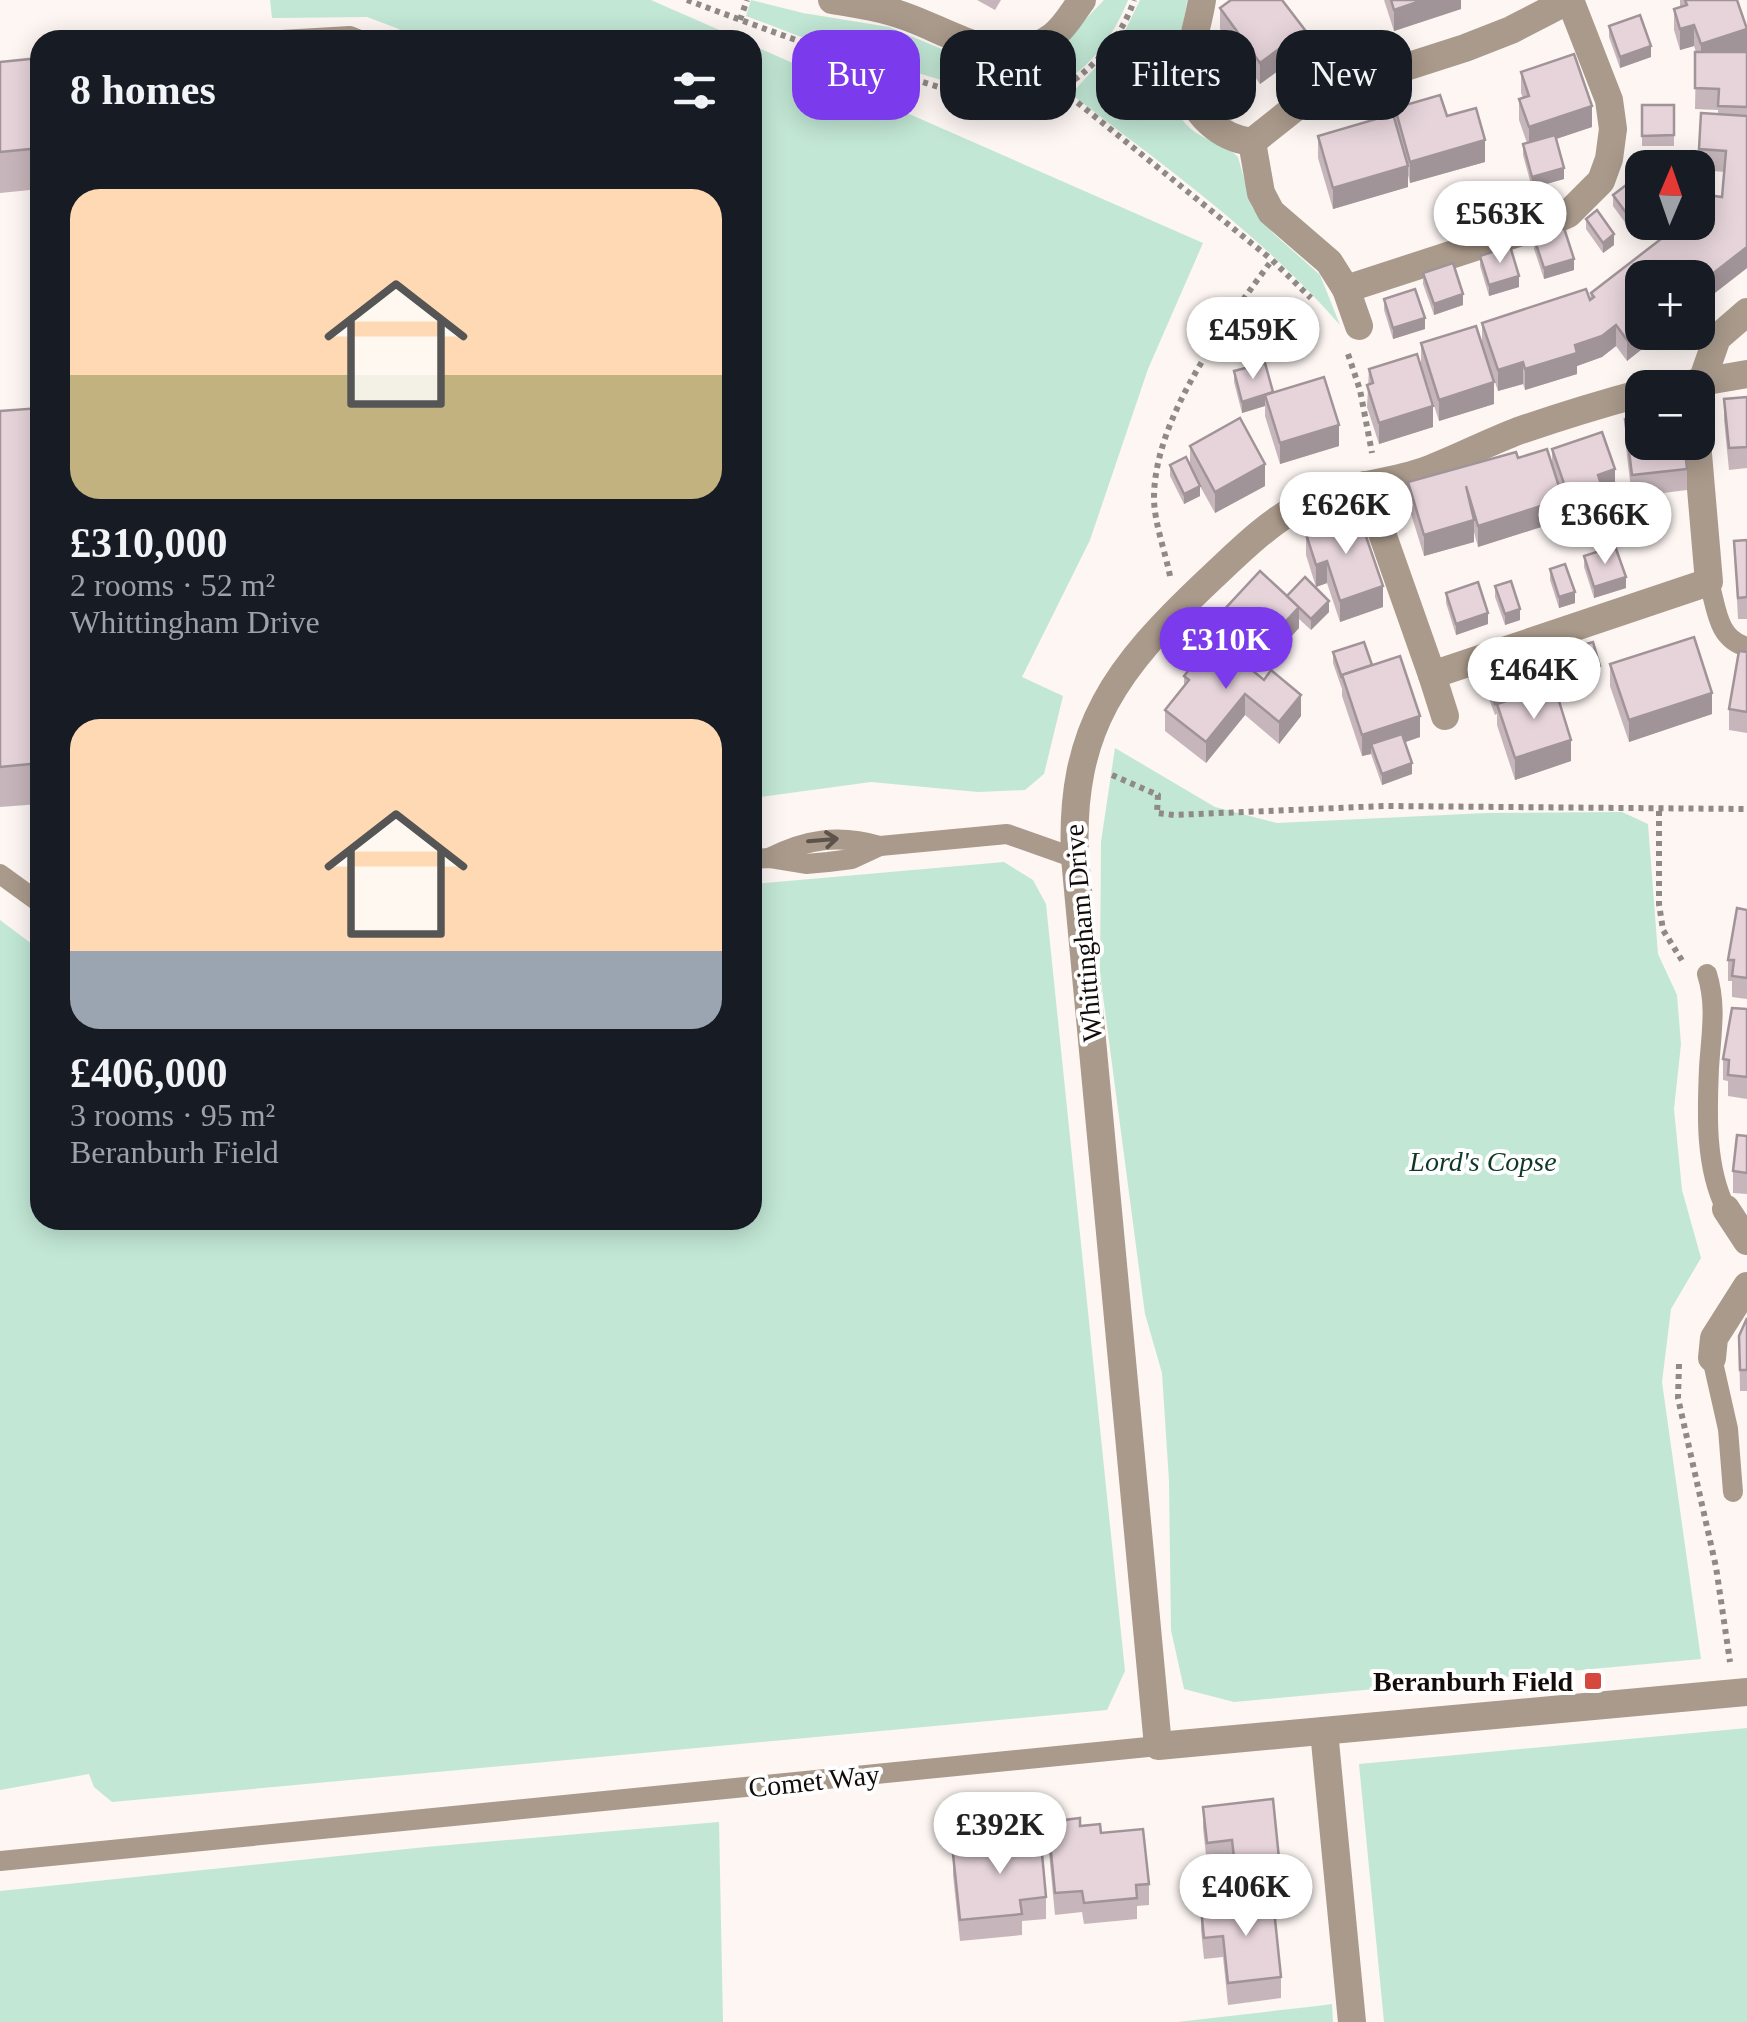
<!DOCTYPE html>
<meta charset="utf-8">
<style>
body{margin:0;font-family:Georgia,serif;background:#20242c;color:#f1f3f6;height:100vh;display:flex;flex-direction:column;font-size:38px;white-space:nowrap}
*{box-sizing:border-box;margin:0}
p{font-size:32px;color:#9ea1a6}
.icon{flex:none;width:55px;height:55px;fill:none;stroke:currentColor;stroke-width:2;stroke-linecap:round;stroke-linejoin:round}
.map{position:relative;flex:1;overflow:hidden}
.panel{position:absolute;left:30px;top:30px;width:732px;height:1200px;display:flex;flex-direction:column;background:#171b24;border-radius:30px;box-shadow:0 5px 25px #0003}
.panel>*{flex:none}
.top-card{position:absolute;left:792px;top:30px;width:802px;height:90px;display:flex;gap:20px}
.needle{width:65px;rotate:2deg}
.fabs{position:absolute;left:1625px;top:150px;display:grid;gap:20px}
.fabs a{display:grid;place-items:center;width:90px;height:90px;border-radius:20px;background:#171b24;box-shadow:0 5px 25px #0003;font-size:50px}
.price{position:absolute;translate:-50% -85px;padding:0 22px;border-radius:35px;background:#fff;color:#222;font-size:32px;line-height:65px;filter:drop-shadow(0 2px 5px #0008)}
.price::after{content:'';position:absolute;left:50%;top:60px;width:30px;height:22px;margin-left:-15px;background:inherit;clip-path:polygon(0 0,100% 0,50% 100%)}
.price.on{background:#7c3aed;color:#fff}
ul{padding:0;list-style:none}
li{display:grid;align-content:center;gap:20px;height:530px;padding:0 40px}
li span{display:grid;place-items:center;height:310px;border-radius:30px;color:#555}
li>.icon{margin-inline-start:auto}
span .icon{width:180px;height:180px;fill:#fffc;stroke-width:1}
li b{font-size:42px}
h2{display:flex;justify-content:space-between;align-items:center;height:120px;padding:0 40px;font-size:42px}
.pill{padding:0 35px;border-radius:30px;background:#171b24;box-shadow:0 5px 25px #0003;font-size:35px;line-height:90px}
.pill.on{background:#7c3aed;color:#fff}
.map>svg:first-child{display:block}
</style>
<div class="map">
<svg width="1747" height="2022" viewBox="0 0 1747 2022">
<rect width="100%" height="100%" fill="#fdf6f3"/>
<g fill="#c2e7d5">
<polygon points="270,0 651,0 742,40 402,40 399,29 367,17 272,18"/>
<path d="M751,0L803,13L889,27L949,52L987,60L1065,41L1104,0H1128C1105,58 1059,104 994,96L812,41L746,16Z"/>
<path d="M1140,0H1187C1184,39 1152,96 1191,129C1205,141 1225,143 1238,157L1252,207L1274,234L1320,275L1340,325C1262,235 1165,167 1071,94L1120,41Z"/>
<polygon points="752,45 1203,243 1148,369 1090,540 1022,677 1063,696 1044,774 1025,790 978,792 871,782 753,798"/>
<polygon points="1115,748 1215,807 1277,823 1487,813 1622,812 1648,824 1658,954 1677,995 1681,1044 1674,1109 1682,1190 1701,1258 1671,1309 1662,1382 1701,1659 1234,1702 1184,1689 1171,1630 1169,1481 1162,1373 1145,1314 1100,973 1101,842"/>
<polygon points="1004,862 1033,880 1046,904 1125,1671 1107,1710 112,1802 94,1787 89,1774 0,1790 0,920 40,950 40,1220 752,1220 753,884"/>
<polygon points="1747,1728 1747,2022 1384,2022 1359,1764"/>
<polygon points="719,1822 723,2022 0,2022 0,1891 426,1847"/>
<polygon points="1332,2004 1333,2022 1177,2022 1317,2006"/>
</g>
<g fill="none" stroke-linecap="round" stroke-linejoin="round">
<g stroke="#908a87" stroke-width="6" stroke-dasharray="5 5" stroke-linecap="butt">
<path d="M687,0C770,31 854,62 939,87C963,94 989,106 1013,104C1066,100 1118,50 1134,0"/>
<polyline points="740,20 747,0"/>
<polyline points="1062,90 1271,259"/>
<polyline points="1348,354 1360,390 1372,453"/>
<path d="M1170,576C1165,551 1155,525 1154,500C1153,418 1226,323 1272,260L1311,298"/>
<polyline points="1112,775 1158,795 1157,813 1174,815 1384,806 1747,809"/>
<polyline points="1659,811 1659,904 1663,930 1683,962"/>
<polyline points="1679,1364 1678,1398 1716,1567 1730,1662"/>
</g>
<g stroke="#a99a8b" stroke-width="20">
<polyline points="281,40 350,36 360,40"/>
<path d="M1709,582C1717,609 1717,639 1747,647"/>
<path d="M769,858C806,839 839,834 880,846"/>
<polyline points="752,859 769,858 806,864 828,862 852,859 880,846 1007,834 1075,858"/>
<polyline points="0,874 40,903"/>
<path d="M1707,974C1717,1006 1711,1035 1709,1068C1707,1114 1705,1167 1726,1209"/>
<polyline points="1712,1358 1728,1429 1733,1492"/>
<polyline points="0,1861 1158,1746"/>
</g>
<g stroke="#a99a8b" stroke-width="28">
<path d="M832,0C857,4 883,8 907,17C952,33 1006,72 1053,36C1065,27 1073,12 1082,0"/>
<path d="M1202,0C1196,41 1171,88 1209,122C1221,133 1235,140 1252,142L1306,99L1465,48L1511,30L1569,0"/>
<polyline points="1252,142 1261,193 1271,212 1329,262 1346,289 1546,224 1568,214 1601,181 1609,159 1613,129 1609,100 1570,0"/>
<polyline points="1346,289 1359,326"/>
<polyline points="1702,381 1717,338 1747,312"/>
<polyline points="1666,388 1747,374"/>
<path d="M1642,393C1601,404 1559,417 1518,431C1487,443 1458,458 1427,470C1386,485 1342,485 1302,505C1267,523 1237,554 1208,581C1117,667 1069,728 1075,858L1158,1746L1747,1692"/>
<polyline points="1365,485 1432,675 1709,582 1697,442"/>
<polyline points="1432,675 1445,716"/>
<polyline points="1726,1209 1747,1241"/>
<polyline points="1712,1358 1714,1338 1747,1286"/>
<polyline points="1324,1731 1352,2022"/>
</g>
</g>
<g fill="#c6b6bb">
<polygon points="977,0 1001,0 995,10"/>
<polygon points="1384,0 1461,0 1461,9 1394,31"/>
<polygon points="1680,0 1737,0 1747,51 1742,52 1747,52 1747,268 1698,306 1698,278 1627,361 1616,346 1602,357 1577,366 1577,374 1525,390 1523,384 1498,391 1482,345 1482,323 1590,300 1591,293 1693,233 1712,217 1722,197 1725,172 1699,170 1699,149 1718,115 1718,110 1695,109 1696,52 1694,46 1680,50 1674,30 1674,9 1680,7"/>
<polygon points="1220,8 1305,51 1260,84 1220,29"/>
<polygon points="1609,26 1651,57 1620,68 1609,37"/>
<polygon points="40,58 40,189 0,193 0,62"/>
<polygon points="1521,72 1592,127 1556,139 1564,179 1532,188 1523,155 1523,144 1527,143 1519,120 1519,99 1523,98 1521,93"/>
<rect x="1642" y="105" width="32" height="41"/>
<polygon points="1395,108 1447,116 1485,162 1410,183 1408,175 1408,187 1333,209 1318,158 1318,136 1395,121"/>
<polygon points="1613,195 1642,222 1646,222 1632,232 1613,206"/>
<polygon points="1586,219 1614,245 1603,253 1586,229"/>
<polygon points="1534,238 1574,270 1544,279 1534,249"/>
<polygon points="1480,256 1519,287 1489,296 1480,266"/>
<polygon points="1423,273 1463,305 1434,315 1423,284"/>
<polygon points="1384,299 1425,329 1393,339 1384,310"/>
<polygon points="1421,343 1494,404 1439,421 1421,365"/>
<polygon points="1369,369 1433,427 1379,444 1367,407"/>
<polygon points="1234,371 1273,392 1339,446 1280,464 1265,416 1265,406 1242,413 1234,382"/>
<polygon points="1747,397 1747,468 1729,470 1724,420 1724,399"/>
<polygon points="40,408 40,804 0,807 0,411"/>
<polygon points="1625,419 1687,469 1687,490 1632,497 1625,440"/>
<polygon points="1190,446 1265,486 1215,513 1200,486 1200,496 1184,504 1170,476 1170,465 1190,465"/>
<polygon points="1552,449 1615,490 1602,495 1602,508 1569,520 1563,504 1563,520 1478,547 1474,532 1474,542 1424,556 1408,504 1408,482 1518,458 1552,464"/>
<polygon points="1620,506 1647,538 1629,544 1620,516"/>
<polygon points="1306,534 1383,607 1340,622 1327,583 1316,587 1306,555"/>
<polygon points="1747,540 1747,619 1738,619 1734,541"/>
<polygon points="1584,556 1626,588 1594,598 1584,567"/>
<polygon points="1550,569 1575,603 1559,608 1550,580"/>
<polygon points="1495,586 1520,620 1505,625 1495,597"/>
<polygon points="1446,593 1488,624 1456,635 1446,603"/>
<polygon points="1287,596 1329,612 1311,630 1299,619 1299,628 1261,669 1222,633 1222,612"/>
<polygon points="1568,649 1600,677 1576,684 1568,659"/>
<polygon points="1333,652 1372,665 1420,737 1405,742 1412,774 1382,785 1371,754 1362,756 1342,696 1342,689 1333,663"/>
<polygon points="1747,652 1747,733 1729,730 1729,709"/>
<polygon points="1610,664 1712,714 1629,742 1610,686"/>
<polygon points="1184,676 1264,680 1301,716 1279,744 1245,715 1206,763 1165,731 1165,710 1184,686"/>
<polygon points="1485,677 1525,694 1571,761 1515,780 1497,725 1497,714 1495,715 1485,688"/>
<polygon points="1747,910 1747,999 1732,997 1732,981 1728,981 1728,960"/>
<polygon points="1747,1009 1747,1099 1728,1096 1728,1081 1723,1080 1723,1059"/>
<polygon points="1747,1136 1747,1194 1733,1193 1733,1171"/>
<polygon points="1747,1318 1747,1391 1740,1391 1739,1336"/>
<polygon points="1203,1807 1282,1888 1282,1909 1274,1910 1281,1977 1281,1998 1228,2005 1223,1957 1204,1959 1201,1930 1201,1908 1237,1904 1232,1861 1207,1864 1203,1828"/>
<polygon points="1048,1822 1080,1826 1101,1833 1149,1884 1149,1905 1137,1906 1137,1919 1084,1924 1082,1912 1055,1915 1048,1843"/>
<polygon points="953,1854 1046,1897 1046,1919 1022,1921 1022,1935 960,1941 953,1875"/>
</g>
<g fill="#a19499">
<polygon points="1423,0 1461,0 1461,9 1394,31 1394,10"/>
<polygon points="1694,25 1694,46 1680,50 1680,29"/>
<polygon points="1747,29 1747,51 1701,66 1701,44"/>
<polygon points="1305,30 1305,51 1260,84 1260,63"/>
<polygon points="1651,46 1651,57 1620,68 1620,57"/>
<polygon points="1592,106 1592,127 1529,148 1529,127"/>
<polygon points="1485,140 1485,162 1410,183 1410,162"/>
<polygon points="1408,166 1408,187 1333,209 1333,188"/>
<polygon points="1564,168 1564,179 1532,188 1532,177"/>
<polygon points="1642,214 1642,222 1646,222 1632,232 1632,221"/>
<polygon points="1614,234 1614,245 1603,253 1603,243"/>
<polygon points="1747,247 1747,268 1698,306 1698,285"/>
<polygon points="1574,259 1574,270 1544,279 1544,268"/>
<polygon points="1519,276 1519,287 1489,296 1489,285"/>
<polygon points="1463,294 1463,305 1434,315 1434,304"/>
<polygon points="1425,318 1425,329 1393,339 1393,328"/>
<polygon points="1616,325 1616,346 1602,357 1577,366 1577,374 1525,390 1525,369"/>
<polygon points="1642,328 1642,332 1664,332 1627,361 1627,340"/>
<polygon points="1523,362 1523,384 1498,391 1498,370"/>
<polygon points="1494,382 1494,404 1439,421 1439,400"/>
<polygon points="1265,395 1265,406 1242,413 1242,402"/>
<polygon points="1433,406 1433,427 1379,444 1379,423"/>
<polygon points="1339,425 1339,446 1280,464 1280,443"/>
<polygon points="1265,464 1265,486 1215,513 1215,492"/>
<polygon points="1615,469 1615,490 1602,495 1602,508 1569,520 1569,498 1598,475"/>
<polygon points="1200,486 1200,496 1184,504 1184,494"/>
<polygon points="1563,499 1563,520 1478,547 1478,526"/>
<polygon points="1474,520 1474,542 1424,556 1424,535"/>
<polygon points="1647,527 1647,538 1629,544 1629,533"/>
<polygon points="1327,561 1327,583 1316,587 1316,565"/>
<polygon points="1626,577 1626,588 1594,598 1594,587"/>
<polygon points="1383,586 1383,607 1340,622 1340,601"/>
<polygon points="1575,592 1575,603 1559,608 1559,597"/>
<polygon points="1329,601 1329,612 1311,630 1311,619"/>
<polygon points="1299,607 1299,628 1261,669 1261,648"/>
<polygon points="1520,609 1520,620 1505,625 1505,614"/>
<polygon points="1488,613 1488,624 1456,635 1456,624"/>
<polygon points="1600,666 1600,677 1576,684 1576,673"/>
<polygon points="1712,693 1712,714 1629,742 1629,720"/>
<polygon points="1245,694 1245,715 1206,763 1206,742"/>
<polygon points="1301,695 1301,716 1279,744 1279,722"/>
<polygon points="1420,716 1420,737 1374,753 1371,744 1371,754 1362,756 1362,735"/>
<polygon points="1571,740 1571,761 1515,780 1515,758"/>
<polygon points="1412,763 1412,774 1382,785 1382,774"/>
</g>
<g fill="#e6d4da" stroke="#a19499" stroke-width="2.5">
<polygon points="1231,0 1282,0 1305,30 1260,63 1220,8"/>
<polygon points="1391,0 1423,0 1394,10"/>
<polygon points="1685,0 1737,0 1747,29 1701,44 1694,25 1680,29 1674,9 1687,5"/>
<polygon points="1640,15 1651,46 1620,57 1609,26"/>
<polygon points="1695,52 1747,52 1747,107 1718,106 1719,89 1695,88"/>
<polygon points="1574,54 1592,106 1529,127 1519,99 1529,96 1521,72"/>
<polygon points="40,58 40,148 0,152 0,62"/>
<polygon points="1440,95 1447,116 1476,108 1485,140 1410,162 1395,108"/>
<polygon points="1642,105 1674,105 1674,135 1642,136"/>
<polygon points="1701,113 1747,116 1747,247 1698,285 1698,278 1642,278 1642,328 1627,340 1616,325 1602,336 1575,345 1577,353 1525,369 1523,362 1498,370 1482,323 1586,289 1590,300 1594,297 1591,293 1683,222 1685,222 1693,233 1712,217 1714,196 1722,197 1726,151 1699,149"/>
<polygon points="1393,114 1408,166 1333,188 1318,136"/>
<polygon points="1555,135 1564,168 1532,177 1523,144"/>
<polygon points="1638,176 1642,182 1642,214 1632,221 1613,195"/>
<polygon points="1597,210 1614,234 1603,243 1586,219"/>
<polygon points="1564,228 1574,259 1544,268 1534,238"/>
<polygon points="1510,246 1519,276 1489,285 1480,256"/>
<polygon points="1453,263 1463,294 1434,304 1423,273"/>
<polygon points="1415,289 1425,318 1393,328 1384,299"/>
<polygon points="1476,326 1494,382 1439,400 1421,343"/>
<polygon points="1417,354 1433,406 1379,423 1367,385 1373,383 1369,369"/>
<polygon points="1265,363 1273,392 1242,402 1234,371"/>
<polygon points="1324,377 1339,425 1280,443 1265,395"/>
<polygon points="1747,397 1747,447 1729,448 1724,399"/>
<polygon points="40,408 40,763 0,767 0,411"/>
<polygon points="1642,417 1642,442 1684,442 1687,469 1632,475 1625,419"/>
<polygon points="1240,418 1265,464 1215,492 1190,446"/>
<polygon points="1602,432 1615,469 1598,475 1602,487 1569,498 1552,449"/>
<polygon points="1547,449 1563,499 1478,526 1466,486 1474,520 1424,535 1408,482 1516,452 1518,458"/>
<polygon points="1186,457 1200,486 1184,494 1170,465"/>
<polygon points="1637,499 1647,527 1629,533 1620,506"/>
<polygon points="1359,516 1383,586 1340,601 1327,561 1316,565 1306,534"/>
<polygon points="1747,540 1747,597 1738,598 1734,541"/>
<polygon points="1615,546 1626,577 1594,587 1584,556"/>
<polygon points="1565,564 1575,592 1559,597 1550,569"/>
<polygon points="1260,571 1299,607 1261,648 1222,612"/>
<polygon points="1305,577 1329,601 1311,619 1287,596"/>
<polygon points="1511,581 1520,609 1505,614 1495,586"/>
<polygon points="1478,582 1488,613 1456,624 1446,593"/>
<polygon points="1694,637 1712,693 1629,720 1610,664"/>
<polygon points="1214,639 1264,680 1271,670 1301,695 1279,722 1245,694 1206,742 1165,710 1189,680 1184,676"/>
<polygon points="1364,642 1372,665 1342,675 1342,678 1333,652"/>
<polygon points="1593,642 1600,666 1576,673 1568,649"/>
<polygon points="1739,651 1747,652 1747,712 1729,709"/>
<polygon points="1400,656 1420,716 1362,735 1342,675"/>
<polygon points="1515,666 1525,692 1495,704 1485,677"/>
<polygon points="1554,685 1571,740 1515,758 1497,704"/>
<polygon points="1402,734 1412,763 1382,774 1371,744"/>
<polygon points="1737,908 1747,910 1747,978 1732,976 1734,960 1728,960"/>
<polygon points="1732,1008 1747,1009 1747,1077 1728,1075 1729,1060 1723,1059"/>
<polygon points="1737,1135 1747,1136 1747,1173 1733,1171"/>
<polygon points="1747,1318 1747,1370 1740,1370 1739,1336"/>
<polygon points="1273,1799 1282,1888 1238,1892 1232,1840 1207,1843 1203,1807"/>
<polygon points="1080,1818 1080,1826 1100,1824 1101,1833 1143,1829 1149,1884 1136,1885 1137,1898 1084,1903 1082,1891 1055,1893 1048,1822"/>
<polygon points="1040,1832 1046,1897 1020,1900 1022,1914 960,1920 953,1854 985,1850 984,1844 1013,1841 1012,1835"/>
<polygon points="1273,1900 1281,1977 1228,1983 1223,1936 1204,1938 1201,1908"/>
</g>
<defs><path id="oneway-shaft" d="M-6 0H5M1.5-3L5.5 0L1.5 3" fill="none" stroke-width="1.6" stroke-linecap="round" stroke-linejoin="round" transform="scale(2.5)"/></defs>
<use stroke="#5e534a" href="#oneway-shaft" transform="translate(823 840) rotate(-5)"/>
<rect fill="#d6483d" stroke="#fff" stroke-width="4" x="1583" y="1671" width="20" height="20" rx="5"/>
<g text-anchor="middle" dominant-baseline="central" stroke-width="8" stroke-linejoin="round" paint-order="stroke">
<g font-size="28" fill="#120c0a" stroke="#fff">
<text transform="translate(1083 933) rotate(-95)">Whittingham Drive</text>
<text transform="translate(814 1781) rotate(-6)">Comet Way</text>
</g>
<g font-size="28" font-style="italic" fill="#0f3828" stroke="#fff">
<text x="1483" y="1161">Lord's Copse</text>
</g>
<g font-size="28" font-weight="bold" fill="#120c0a" stroke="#fff" text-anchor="end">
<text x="1573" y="1681">Beranburh Field</text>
</g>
</g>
</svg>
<div class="fabs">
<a><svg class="needle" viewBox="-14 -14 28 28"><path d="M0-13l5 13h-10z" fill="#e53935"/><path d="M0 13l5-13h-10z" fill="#9ea1a6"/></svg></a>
<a>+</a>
<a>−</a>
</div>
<b class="price" style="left:1500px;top:266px">£563K</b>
<b class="price" style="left:1253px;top:382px">£459K</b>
<b class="price" style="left:1346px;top:557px">£626K</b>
<b class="price" style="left:1605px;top:567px">£366K</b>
<b class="price on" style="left:1226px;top:692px">£310K</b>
<b class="price" style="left:1534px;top:722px">£464K</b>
<b class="price" style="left:1000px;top:1877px">£392K</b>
<b class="price" style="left:1246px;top:1939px">£406K</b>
<div class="top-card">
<a class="pill on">Buy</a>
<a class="pill">Rent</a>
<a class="pill">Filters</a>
<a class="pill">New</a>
</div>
<section class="panel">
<h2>8 homes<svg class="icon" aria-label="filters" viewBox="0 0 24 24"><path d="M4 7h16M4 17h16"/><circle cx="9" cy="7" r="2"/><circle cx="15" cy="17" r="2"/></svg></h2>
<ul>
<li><span style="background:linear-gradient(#ffd9b3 60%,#c2b280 0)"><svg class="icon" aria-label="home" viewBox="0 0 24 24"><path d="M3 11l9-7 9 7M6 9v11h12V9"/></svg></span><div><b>£310,000</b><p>2 rooms · 52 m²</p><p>Whittingham Drive</p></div></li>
<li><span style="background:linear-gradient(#ffd9b3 75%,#9aa5b1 0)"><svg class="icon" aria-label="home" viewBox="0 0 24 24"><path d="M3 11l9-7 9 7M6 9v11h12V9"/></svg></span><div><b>£406,000</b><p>3 rooms · 95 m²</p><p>Beranburh Field</p></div></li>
</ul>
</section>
</div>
